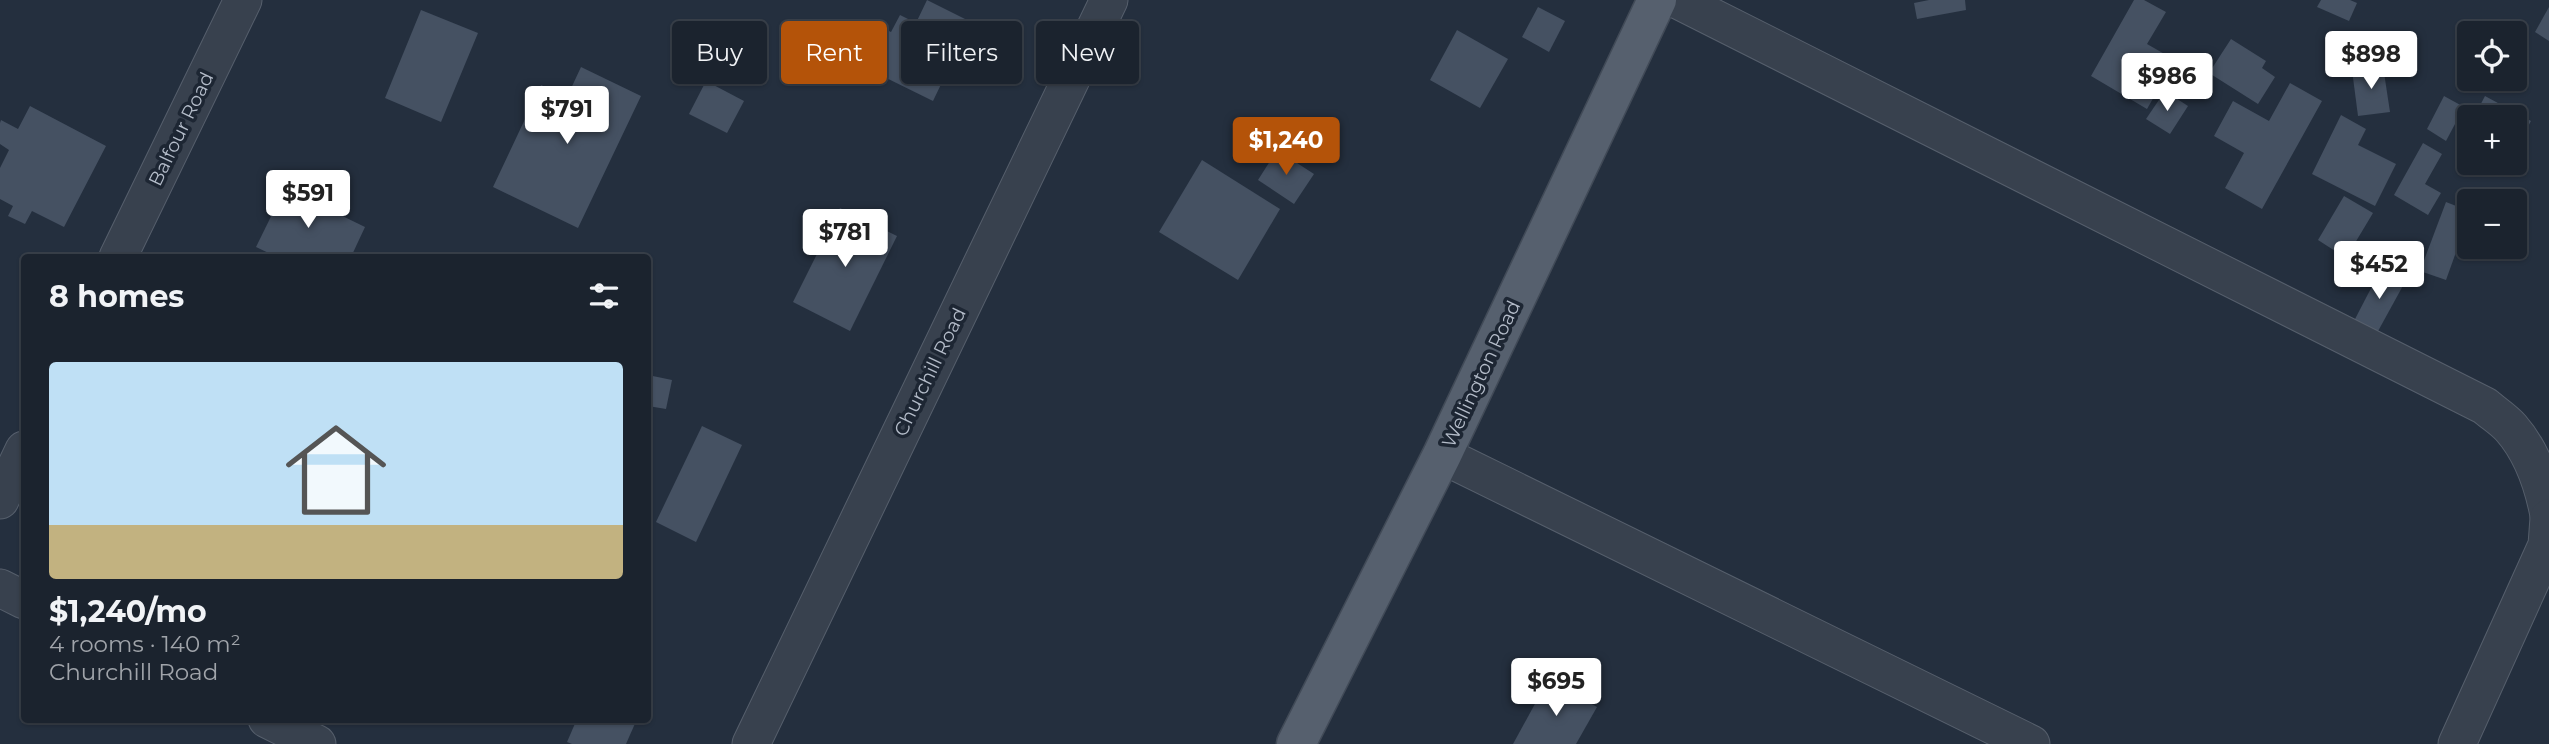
<!DOCTYPE html>
<meta charset="utf-8">
<style>
body{margin:0;font-family:Montserrat,sans-serif;background:#282f3a;color:#f1f3f6;height:100vh;display:flex;flex-direction:column;font-size:26px;white-space:nowrap}
*{box-sizing:border-box;margin:0}
p{font-size:23px;color:#a0a4aa}
.icon{flex:none;width:38px;height:38px;fill:none;stroke:currentColor;stroke-width:2;stroke-linecap:round;stroke-linejoin:round}
.map{position:relative;flex:1;overflow:hidden}
.drawer{position:absolute;left:21px;top:254px;width:630px;height:469px;display:flex;flex-direction:column;background:#1b232e;border-radius:7px;box-shadow:0 2px 5px #0004,0 0 0 2px #39404a}
.drawer>*{flex:none}
.banner{position:absolute;left:672px;top:21px;width:665px;height:63px;display:flex;gap:14px}
.buttons{position:absolute;left:2457px;top:21px;display:grid;gap:14px}
.buttons a{display:grid;place-items:center;width:70px;height:70px;border-radius:7px;background:#1b232e;box-shadow:0 2px 5px #0004,0 0 0 2px #39404a;font-size:35px}
.price{position:absolute;translate:-50% -60px;padding:0 16px;border-radius:7px;background:#fff;color:#222;font-size:23px;line-height:46px;filter:drop-shadow(0 2px 4px #0008)}
.price::after{content:'';position:absolute;left:50%;top:42px;width:21px;height:16px;margin-left:-10px;background:inherit;clip-path:polygon(0 0,100% 0,50% 100%)}
.price.on{background:#b45309;color:#fff}
ul{padding:0;list-style:none}
li{display:grid;align-content:center;gap:14px;height:371px;padding:0 28px}
li+li{border-top:2px solid #39404a}
li span{display:grid;place-items:center;height:217px;border-radius:7px;color:#555}
li>.icon{margin-inline-start:auto}
span .icon{width:126px;height:126px;fill:#fffc;stroke-width:1}
li b{font-size:30px}
h2{display:flex;justify-content:space-between;align-items:center;height:84px;padding:0 28px;font-size:30px}
.chip{padding:0 24px;border-radius:7px;background:#1b232e;box-shadow:0 2px 5px #0004,0 0 0 2px #39404a;font-size:24px;line-height:63px}
.chip.on{background:#b45309;color:#fff}
.map>svg:first-child{display:block}
</style>
<div class="map">
<svg width="2549" height="744" viewBox="0 0 2549 744">
<rect width="100%" height="100%" fill="#242f3e"/>
<g fill="#455162">
<polygon points="927,0 971,22 933,101 866,68 885,29 891,32 900,15 916,23"/>
<polygon points="1929,0 1965,0 1966,10 1917,19 1914,3"/>
<polygon points="2134,0 2144,0 2166,12 2147,44 2175,60 2147,109 2091,76"/>
<polygon points="2321,0 2350,0 2357,3 2349,21 2317,7"/>
<polygon points="1538,7 1565,21 1549,52 1522,37"/>
<polygon points="2549,7 2549,41 2535,32"/>
<polygon points="421,10 478,33 441,122 385,98"/>
<polygon points="1457,30 1508,59 1480,108 1430,80"/>
<polygon points="2231,39 2266,61 2262,68 2275,77 2258,104 2209,73"/>
<polygon points="2383,66 2390,112 2358,116 2352,70"/>
<polygon points="581,67 641,96 578,228 493,187 541,85 567,97"/>
<polygon points="706,81 744,101 727,133 689,114"/>
<polygon points="2290,83 2322,101 2262,209 2225,188 2244,153 2214,136 2233,101 2269,121"/>
<polygon points="2165,91 2188,106 2170,134 2146,119"/>
<polygon points="2444,96 2464,107 2446,141 2427,129"/>
<polygon points="2485,96 2531,121 2518,145 2515,143 2515,117 2474,117"/>
<polygon points="30,106 106,146 64,227 32,211 25,224 8,216 13,206 0,199 0,168 9,150 0,144 0,123 1,120 18,129"/>
<polygon points="2341,115 2366,129 2358,145 2396,164 2375,206 2312,174"/>
<polygon points="2423,143 2442,154 2425,184 2441,193 2428,215 2394,195"/>
<polygon points="1277,150 1314,174 1294,204 1258,180"/>
<polygon points="1202,160 1280,209 1238,280 1159,232"/>
<polygon points="285,188 365,227 351,257 277,257 256,247"/>
<polygon points="2344,196 2373,213 2346,258 2318,240"/>
<polygon points="2446,202 2469,211 2469,216 2446,280 2420,271"/>
<polygon points="840,208 897,236 850,331 793,302"/>
<polygon points="2381,269 2405,282 2377,333 2354,321"/>
<polygon points="648,375 672,380 666,409 648,406"/>
<polygon points="702,426 742,445 696,542 656,522"/>
<polygon points="1548,680 1597,707 1576,744 1513,744"/>
<polygon points="577,719 637,719 626,744 572,744 567,742"/>
</g>
<g fill="none" stroke-linecap="round" stroke-linejoin="round">
<g stroke="#565f6c" stroke-width="39">
<g id="minor">
<path d="M1678,0L2485,406C2493,413 2504,420 2511,428C2532,452 2543,484 2549,515"/>
<polyline points="118,257 243,0"/>
<polyline points="1442,455 2031,744"/>
<polyline points="0,500 24,450"/>
<polyline points="0,588 24,600"/>
<polyline points="267,719 317,744"/>
<polyline points="751,744 1109,0"/>
<polyline points="2457,744 2547,545 2549,518"/>
</g>
</g>
<g stroke="#414a57" stroke-width="41">
<polyline id="major" points="1296,744 1442,455 1657,0"/>
</g>
<use href="#minor" stroke="#38414e" stroke-width="37"/>
<use href="#major" stroke="#56606e" stroke-width="38"/>
</g>
<g text-anchor="middle" dominant-baseline="central" stroke-width="7" stroke-linejoin="round" paint-order="stroke">
<g font-size="19" fill="#b4bcc9" stroke="#1d2633">
<text transform="translate(181 129) rotate(-64)">Balfour Road</text>
<text transform="translate(930 372) rotate(-64)">Churchill Road</text>
<text transform="translate(1481 374) rotate(-65)">Wellington Road</text>
</g>
</g>
</svg>
<div class="buttons">
<a><svg class="icon" aria-label="locate" viewBox="0 0 24 24"><circle cx="12" cy="12" r="6"/><path d="M12 2v4M12 18v4M2 12h4M18 12h4"/></svg></a>
<a>+</a>
<a>−</a>
</div>
<b class="price" style="left:2371px;top:91px">$898</b>
<b class="price" style="left:2167px;top:113px">$986</b>
<b class="price" style="left:567px;top:146px">$791</b>
<b class="price on" style="left:1286px;top:177px">$1,240</b>
<b class="price" style="left:308px;top:230px">$591</b>
<b class="price" style="left:845px;top:269px">$781</b>
<b class="price" style="left:2379px;top:301px">$452</b>
<b class="price" style="left:1556px;top:718px">$695</b>
<div class="banner">
<a class="chip">Buy</a>
<a class="chip on">Rent</a>
<a class="chip">Filters</a>
<a class="chip">New</a>
</div>
<section class="drawer">
<h2>8 homes<svg class="icon" aria-label="filters" viewBox="0 0 24 24"><path d="M4 7h16M4 17h16"/><circle cx="9" cy="7" r="2"/><circle cx="15" cy="17" r="2"/></svg></h2>
<ul>
<li><span style="background:linear-gradient(#bfe0f5 75%,#c2b280 0)"><svg class="icon" aria-label="home" viewBox="0 0 24 24"><path d="M3 11l9-7 9 7M6 9v11h12V9"/></svg></span><div><b>$1,240/mo</b><p>4 rooms · 140 m²</p><p>Churchill Road</p></div></li>
</ul>
</section>
</div>
